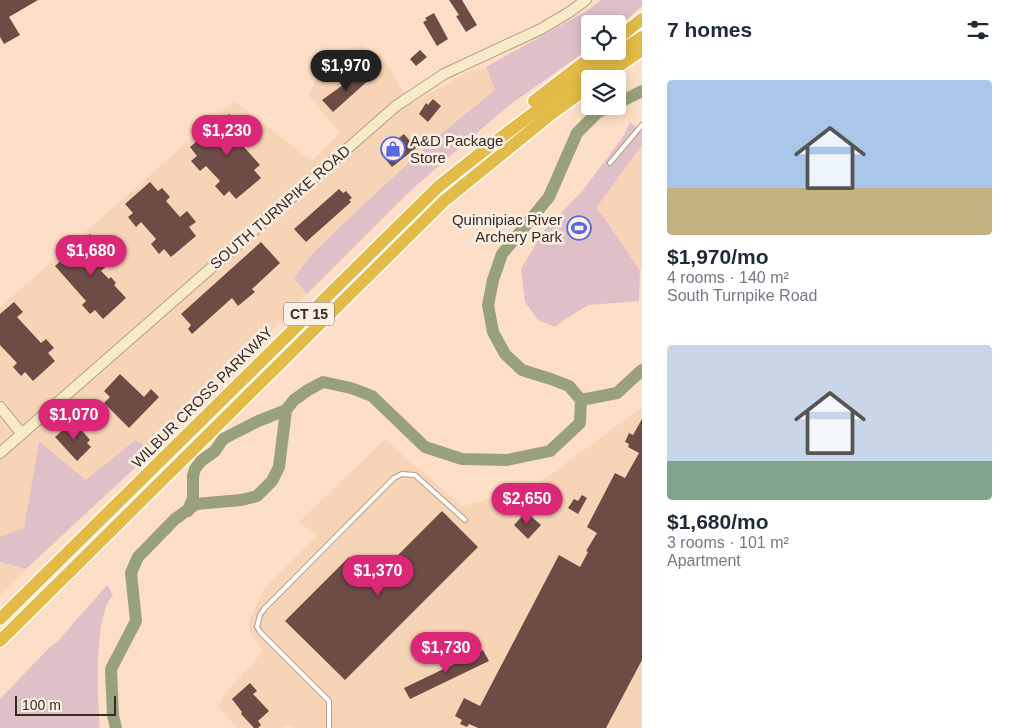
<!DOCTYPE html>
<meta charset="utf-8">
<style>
body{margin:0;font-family:Arial,sans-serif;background:#f2f2f3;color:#1f2937;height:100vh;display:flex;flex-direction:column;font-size:19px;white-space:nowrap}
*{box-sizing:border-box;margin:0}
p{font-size:16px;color:#747a83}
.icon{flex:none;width:28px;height:28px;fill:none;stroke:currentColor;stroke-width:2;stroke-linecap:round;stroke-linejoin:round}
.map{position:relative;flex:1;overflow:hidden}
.details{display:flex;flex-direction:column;background:#fff;width:375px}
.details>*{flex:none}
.fabs{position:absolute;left:581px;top:15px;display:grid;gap:10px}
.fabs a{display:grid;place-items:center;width:45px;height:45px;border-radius:5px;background:#fff;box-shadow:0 2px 12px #0003;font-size:25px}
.scale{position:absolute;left:15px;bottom:12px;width:101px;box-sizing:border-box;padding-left:5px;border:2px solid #362a21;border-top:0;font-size:14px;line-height:18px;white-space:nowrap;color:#362a21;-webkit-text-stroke:4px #fcf0e6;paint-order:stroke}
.price{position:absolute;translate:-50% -42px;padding:0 11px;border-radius:18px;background:#db2777;color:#fff;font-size:16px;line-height:32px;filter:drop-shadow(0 1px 2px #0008)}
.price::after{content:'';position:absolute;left:50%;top:30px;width:15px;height:11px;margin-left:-8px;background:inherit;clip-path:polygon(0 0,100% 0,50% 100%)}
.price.current{background:#222;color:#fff}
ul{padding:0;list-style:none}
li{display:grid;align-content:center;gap:10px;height:265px;padding:0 25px}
li span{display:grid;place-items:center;height:155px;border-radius:5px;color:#555}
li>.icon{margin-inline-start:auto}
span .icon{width:90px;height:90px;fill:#fffc;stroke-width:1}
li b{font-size:21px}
h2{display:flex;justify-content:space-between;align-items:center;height:60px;padding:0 25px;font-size:21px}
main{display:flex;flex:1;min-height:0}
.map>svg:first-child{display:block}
</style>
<main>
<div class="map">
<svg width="642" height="728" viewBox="0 0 642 728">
<rect width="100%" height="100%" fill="#fddec7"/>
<g fill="#f8d4b7">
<polygon points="362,46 381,55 411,104 465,73 486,67 495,90 431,142 294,278 307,294 153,451 135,440 86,480 39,441 24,528 0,537 0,307 234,101 312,161 340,133 308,96 318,77 348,49"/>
<polygon points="642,145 642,268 640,271 610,224 595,208"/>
<polygon points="642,407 642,728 294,728 286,725 281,728 237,728 218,707 223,696 263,651 250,632 249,621 264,589 316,536 299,522 385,439 462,506 532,488"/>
<polygon points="0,562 26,569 0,595"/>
</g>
<g fill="#dfc0c8">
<polygon points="601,0 642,0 642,6 618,27 618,24 590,24 590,48 508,106 410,191 307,294 294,278 312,254 360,208 431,142 495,90 486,67 585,12"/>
<polygon points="630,122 642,133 642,145 596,208 609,224 640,271 639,301 589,305 565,319 555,327 538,320 525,302 521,269 543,232 583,190 623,137"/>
<polygon points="135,440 153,451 26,569 0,562 0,537 24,528 39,441 86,480"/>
<path d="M107,585L113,595C93,617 98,698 100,728H0V699L48,649L57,642Z"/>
</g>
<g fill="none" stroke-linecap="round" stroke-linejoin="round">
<g stroke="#98a17c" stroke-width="12">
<polyline points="618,103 642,91"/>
<polyline points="581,400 617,393 642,370"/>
<polyline points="188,511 193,498 193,476 195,469 201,461 215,451 223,439 256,422 286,410"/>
<polyline points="116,728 113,715 111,669 136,621 131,573 138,557 175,519 196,504 241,500 257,496 272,481 279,467 286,410 294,400 308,390 323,382 351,388 372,396 425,447 462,459 507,460 550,451 580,423 581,400 569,386 551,379 522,370 505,354 493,332 488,305 493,280 502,254 549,197 577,133 597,113 611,106"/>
</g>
</g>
<g fill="#6d4c46">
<polygon points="0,0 38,0 9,17 20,35 4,44 0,37"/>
<polygon points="449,0 462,0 477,25 466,32 456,16 459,15"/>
<polygon points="434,13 448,39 437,46 423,22 427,20 425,18"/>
<polygon points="420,50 427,57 416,66 410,59"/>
<polygon points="364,70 371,78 333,112 322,100 343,85 345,87"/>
<polygon points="433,99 441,106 428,122 419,114 426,103 428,105"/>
<polygon points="229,114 252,141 244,147 260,165 254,170 261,178 236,199 229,191 224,196 215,186 220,181 206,166 200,171 191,161 197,156 190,147"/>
<polygon points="404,134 416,148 392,167 381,154 382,151"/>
<polygon points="150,182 158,191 162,188 170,197 166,201 180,217 187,211 196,222 189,227 196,236 171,257 164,249 159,254 151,244 156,239 141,222 136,227 128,217 133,213 125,204"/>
<polygon points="339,189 343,193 346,191 352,198 349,200 351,202 306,242 294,229"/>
<polygon points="90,234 113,260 101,271 109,279 111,277 116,283 114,285 126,298 103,319 95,310 90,314 82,305 86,301 55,266"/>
<polygon points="261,242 280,263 252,289 255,292 238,306 232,298 192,334 188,329 191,325 181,314"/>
<polygon points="14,302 23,312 17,317 41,343 46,339 54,348 48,353 55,361 33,381 25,372 21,376 13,367 17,363 0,345 0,314"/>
<polygon points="120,374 144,397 151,389 159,397 129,428 104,403 110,397 104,391"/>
<polygon points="642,419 642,660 606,728 478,728 469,724 467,727 460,724 462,720 455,716 464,698 480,706 559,555 580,567 588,552 586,551 597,533 587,527 615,473 625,478 639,453 628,447 629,444 625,442 629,433 633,435"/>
<polygon points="75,422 90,440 87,443 91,447 77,461 55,437 66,427 73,428"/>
<polygon points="582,495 587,498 578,514 568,508 574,499 578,501"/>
<polygon points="442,511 478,547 345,680 285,621 349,557 373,580"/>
<polygon points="526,512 541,525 528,539 514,525"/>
<polygon points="483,650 489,661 410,699 404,688"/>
<polygon points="250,683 257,691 253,694 269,711 258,721 261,725 258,728 254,728 241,714 242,712 232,699"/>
</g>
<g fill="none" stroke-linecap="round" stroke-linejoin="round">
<g stroke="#b89b85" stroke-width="6">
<g id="lane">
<polyline points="610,163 642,125"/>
<polyline points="329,728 329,701 261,633 257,627 260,615 264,609 394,478 402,474 415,475 465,520"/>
</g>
</g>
<g stroke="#b89b85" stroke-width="12">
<g id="secondary">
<polyline points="0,407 22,434"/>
<polyline points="0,453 396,106 444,74 541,29 568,13 586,0"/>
</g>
</g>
<g stroke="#fff" stroke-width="15">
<g id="highway">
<polyline points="618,38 642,19"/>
<polyline points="600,79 642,50"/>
<polyline points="534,101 599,51"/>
<path d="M0,619L438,187C504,134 571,83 642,37"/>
<polyline points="0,641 444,201 550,115 590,86"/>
</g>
</g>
<use href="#lane" stroke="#fff" stroke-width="4"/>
<use href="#secondary" stroke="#f7ebc8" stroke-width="10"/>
<use href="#highway" stroke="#e3bb48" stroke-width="12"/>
</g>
<defs>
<g id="shop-ring" transform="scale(1.25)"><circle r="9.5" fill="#fcf0e6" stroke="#5869df" stroke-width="1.5"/><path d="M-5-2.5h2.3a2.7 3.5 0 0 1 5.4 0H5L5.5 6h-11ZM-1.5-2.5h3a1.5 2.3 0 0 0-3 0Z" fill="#5869df"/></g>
<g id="stadium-ring" transform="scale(1.25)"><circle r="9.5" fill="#fcf0e6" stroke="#5869df" stroke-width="1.5"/><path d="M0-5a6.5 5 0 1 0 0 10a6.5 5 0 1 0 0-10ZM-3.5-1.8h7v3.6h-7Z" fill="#5869df"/></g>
</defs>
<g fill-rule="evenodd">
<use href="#shop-ring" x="393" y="149"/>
<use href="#stadium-ring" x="579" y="228"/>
</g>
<g text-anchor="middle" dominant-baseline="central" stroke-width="5" stroke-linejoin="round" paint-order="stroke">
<rect fill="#fcf0e6" stroke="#71655c" stroke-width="1" x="284" y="302.5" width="50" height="23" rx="4"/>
<g font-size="14" font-weight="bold" fill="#362a21">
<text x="309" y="314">CT 15</text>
</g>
<g font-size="15" fill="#362a21" stroke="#fcf0e6" text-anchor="start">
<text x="410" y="140">A&amp;D Package<tspan x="410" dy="17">Store</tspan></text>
<text x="562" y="219" text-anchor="end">Quinnipiac River<tspan x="562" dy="17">Archery Park</tspan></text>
</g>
<g font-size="15" fill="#362a21" stroke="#fcf0e6">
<text transform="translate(280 207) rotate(-41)">SOUTH TURNPIKE ROAD</text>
<text transform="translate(202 397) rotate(-45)">WILBUR CROSS PARKWAY</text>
</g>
</g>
</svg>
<div class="fabs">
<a><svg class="icon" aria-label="locate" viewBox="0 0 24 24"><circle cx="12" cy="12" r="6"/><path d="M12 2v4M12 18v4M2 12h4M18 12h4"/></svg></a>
<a><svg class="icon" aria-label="layers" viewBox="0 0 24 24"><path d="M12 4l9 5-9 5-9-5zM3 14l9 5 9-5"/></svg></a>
</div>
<div class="scale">100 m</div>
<b class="price current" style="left:346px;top:92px">$1,970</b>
<b class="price" style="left:227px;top:157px">$1,230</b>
<b class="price" style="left:91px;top:277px">$1,680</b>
<b class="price" style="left:74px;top:441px">$1,070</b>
<b class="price" style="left:527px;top:525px">$2,650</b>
<b class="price" style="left:378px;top:597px">$1,370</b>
<b class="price" style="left:446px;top:674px">$1,730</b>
</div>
<section class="details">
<h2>7 homes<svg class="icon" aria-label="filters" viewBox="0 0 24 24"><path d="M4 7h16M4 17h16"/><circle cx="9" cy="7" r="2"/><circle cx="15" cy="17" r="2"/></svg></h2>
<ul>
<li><span style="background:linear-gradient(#a9c7e8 70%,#c2b280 0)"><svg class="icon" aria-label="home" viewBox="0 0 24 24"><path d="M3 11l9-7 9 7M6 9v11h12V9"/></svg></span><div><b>$1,970/mo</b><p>4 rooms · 140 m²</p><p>South Turnpike Road</p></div></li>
<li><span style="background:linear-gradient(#c9d6e8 75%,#7fa58c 0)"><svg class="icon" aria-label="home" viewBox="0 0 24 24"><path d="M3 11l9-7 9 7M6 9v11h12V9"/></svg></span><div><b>$1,680/mo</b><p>3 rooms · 101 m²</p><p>Apartment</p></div></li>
</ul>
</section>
</main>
